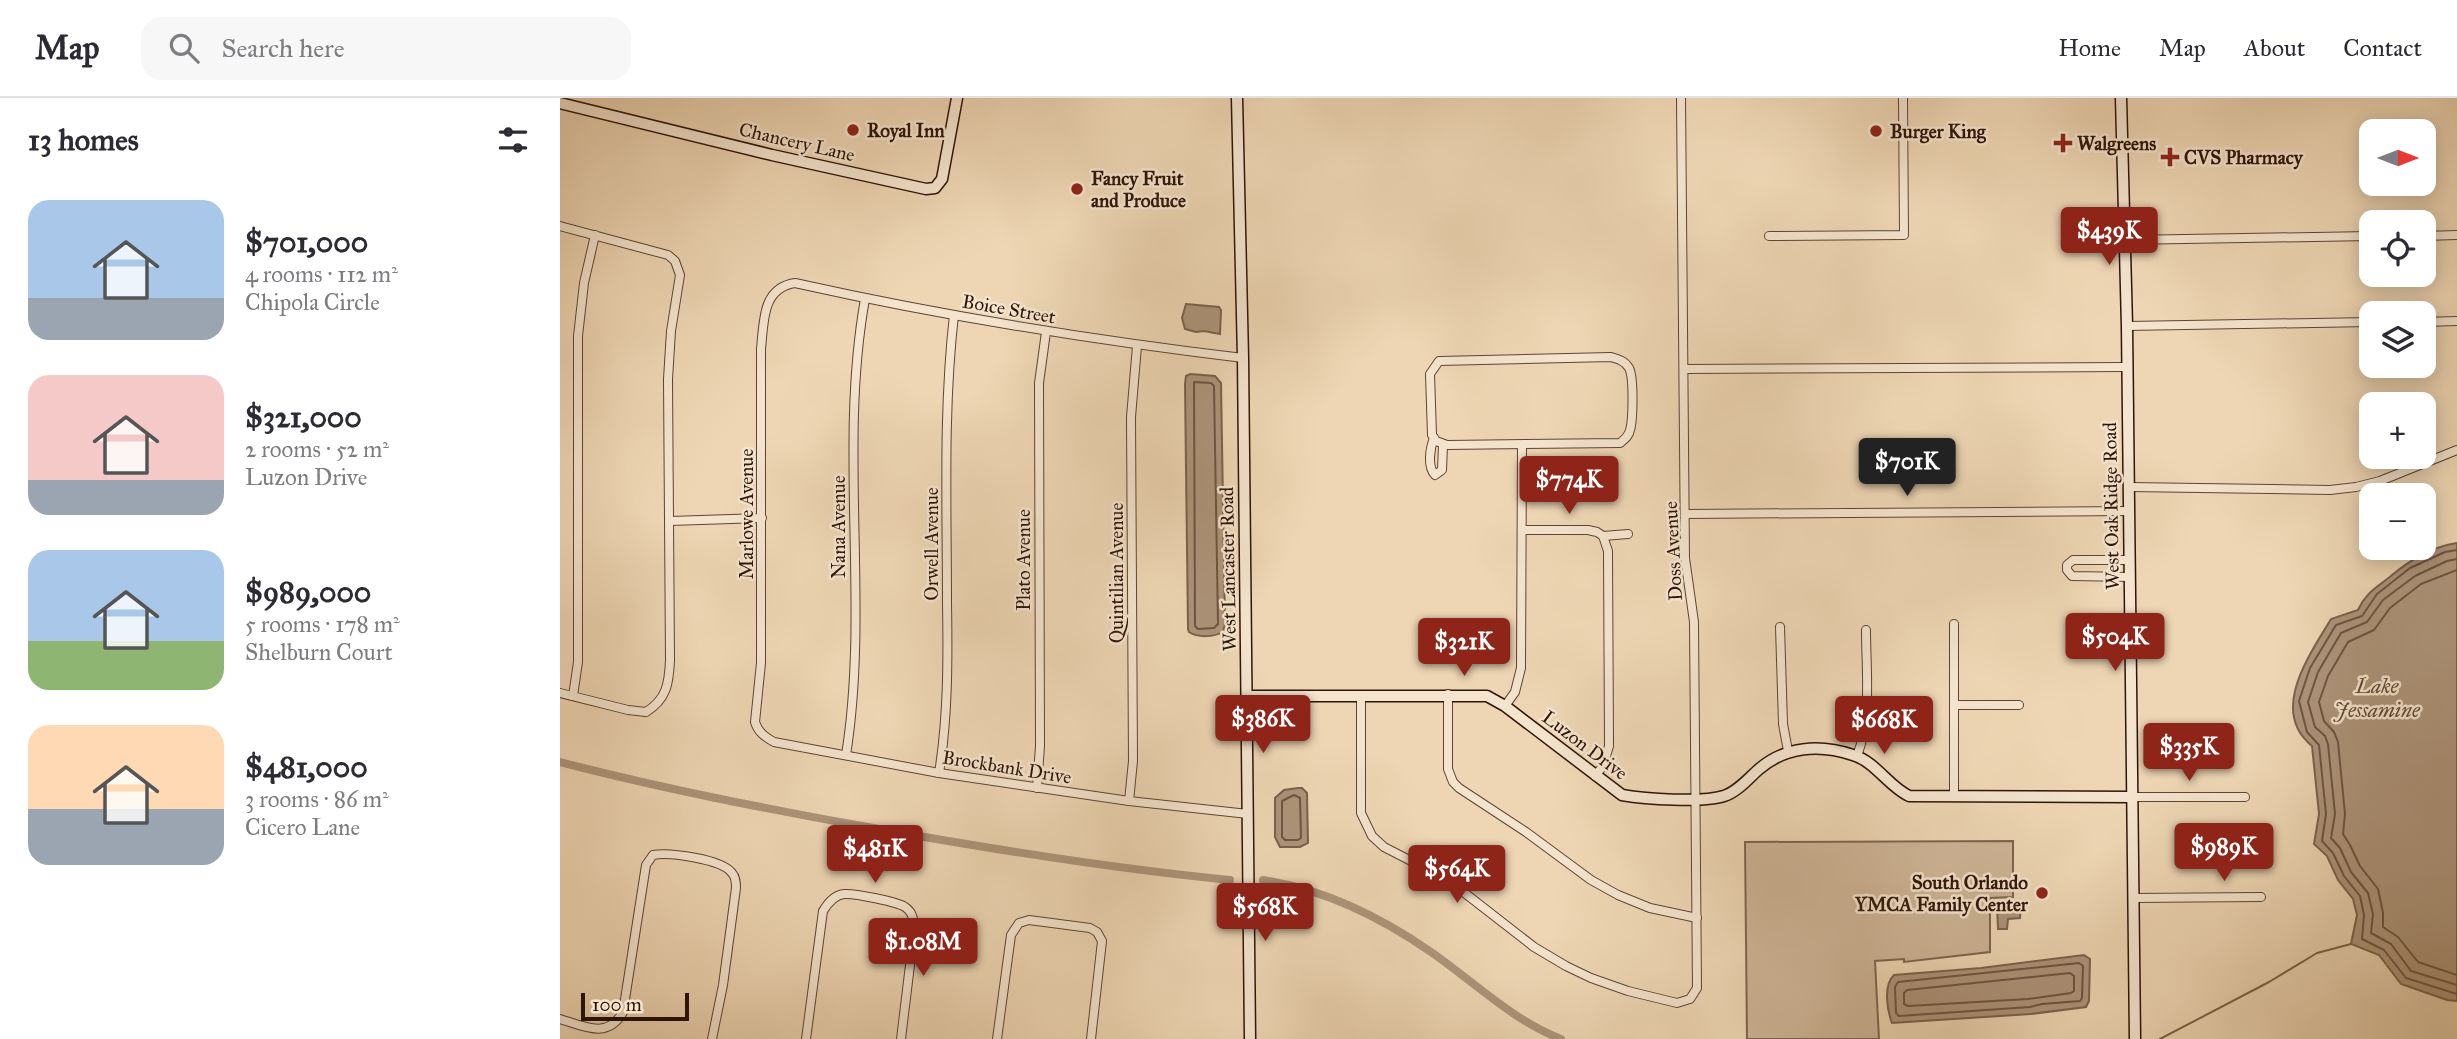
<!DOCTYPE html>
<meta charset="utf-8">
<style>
body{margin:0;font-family:"IM FELL Great Primer",serif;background:#f7f7f7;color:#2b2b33;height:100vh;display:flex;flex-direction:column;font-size:26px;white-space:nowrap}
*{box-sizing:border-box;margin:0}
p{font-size:23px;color:#7c7c81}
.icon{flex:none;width:38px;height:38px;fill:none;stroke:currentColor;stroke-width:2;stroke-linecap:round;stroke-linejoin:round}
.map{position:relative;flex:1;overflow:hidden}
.panel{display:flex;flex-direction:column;background:#fff;width:560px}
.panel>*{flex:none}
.needle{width:46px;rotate:90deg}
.fabs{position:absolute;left:1799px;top:21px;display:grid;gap:14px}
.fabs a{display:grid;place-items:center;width:77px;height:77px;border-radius:14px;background:#fff;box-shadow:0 4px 18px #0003;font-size:35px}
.scale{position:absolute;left:21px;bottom:18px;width:108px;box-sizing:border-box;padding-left:7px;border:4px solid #2f1408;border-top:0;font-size:19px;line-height:24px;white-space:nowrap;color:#2f1408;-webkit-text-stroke:5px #f4e4ce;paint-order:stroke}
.price{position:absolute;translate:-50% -60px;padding:0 16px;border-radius:7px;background:#8f2418;color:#fff;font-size:23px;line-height:46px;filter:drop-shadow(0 2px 4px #0008)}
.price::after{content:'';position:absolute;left:50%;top:42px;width:21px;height:16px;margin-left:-10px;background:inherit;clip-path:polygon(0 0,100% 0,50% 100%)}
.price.active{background:#222;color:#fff}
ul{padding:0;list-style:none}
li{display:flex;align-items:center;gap:21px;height:175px;padding:0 28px}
li span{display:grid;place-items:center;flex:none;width:196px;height:140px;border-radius:21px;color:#555}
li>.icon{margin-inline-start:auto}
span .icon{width:84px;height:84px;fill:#fffc;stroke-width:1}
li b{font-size:30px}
h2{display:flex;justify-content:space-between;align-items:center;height:84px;padding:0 28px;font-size:30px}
header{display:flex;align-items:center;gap:42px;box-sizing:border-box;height:98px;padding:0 35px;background:#fff;border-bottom:2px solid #e1e1e2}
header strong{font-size:33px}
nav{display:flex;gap:38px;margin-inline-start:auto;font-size:24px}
.search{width:490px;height:63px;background:#f7f7f7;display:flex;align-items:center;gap:18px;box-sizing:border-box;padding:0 24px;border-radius:21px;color:#7c7c81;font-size:26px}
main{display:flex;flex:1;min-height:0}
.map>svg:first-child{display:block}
</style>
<header>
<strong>Map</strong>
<div class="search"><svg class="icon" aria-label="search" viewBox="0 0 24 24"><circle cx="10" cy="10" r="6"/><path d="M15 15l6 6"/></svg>Search here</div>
<nav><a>Home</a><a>Map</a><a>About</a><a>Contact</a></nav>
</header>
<main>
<section class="panel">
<h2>13 homes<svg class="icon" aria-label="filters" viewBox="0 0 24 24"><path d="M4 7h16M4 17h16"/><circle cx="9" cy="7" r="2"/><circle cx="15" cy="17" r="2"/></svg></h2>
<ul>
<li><span style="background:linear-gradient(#a9c7e8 70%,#9aa5b1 0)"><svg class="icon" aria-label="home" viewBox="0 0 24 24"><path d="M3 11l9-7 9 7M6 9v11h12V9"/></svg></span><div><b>$701,000</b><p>4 rooms · 112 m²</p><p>Chipola Circle</p></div></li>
<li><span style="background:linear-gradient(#f6c9c9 75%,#9aa5b1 0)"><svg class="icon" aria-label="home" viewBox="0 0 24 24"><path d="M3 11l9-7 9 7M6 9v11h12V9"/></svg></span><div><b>$321,000</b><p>2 rooms · 52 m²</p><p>Luzon Drive</p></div></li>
<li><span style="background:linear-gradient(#a9c7e8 65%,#8fb573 0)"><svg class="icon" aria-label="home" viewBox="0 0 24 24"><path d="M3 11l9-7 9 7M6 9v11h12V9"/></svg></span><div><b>$989,000</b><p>5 rooms · 178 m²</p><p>Shelburn Court</p></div></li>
<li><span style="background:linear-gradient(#ffd9b3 60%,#9aa5b1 0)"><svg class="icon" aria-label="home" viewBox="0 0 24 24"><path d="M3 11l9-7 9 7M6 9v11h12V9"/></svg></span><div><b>$481,000</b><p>3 rooms · 86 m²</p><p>Cicero Lane</p></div></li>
</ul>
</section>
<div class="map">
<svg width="1897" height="941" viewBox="0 0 1897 941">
<rect width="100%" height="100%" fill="#eed6b4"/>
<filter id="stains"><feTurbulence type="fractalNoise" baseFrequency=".00286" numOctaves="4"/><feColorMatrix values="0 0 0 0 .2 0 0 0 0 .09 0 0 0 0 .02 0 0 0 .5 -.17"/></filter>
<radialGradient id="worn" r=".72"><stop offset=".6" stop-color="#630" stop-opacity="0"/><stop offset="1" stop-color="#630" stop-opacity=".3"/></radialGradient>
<polygon fill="#ceb597" stroke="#7e6450" stroke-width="2" points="1453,743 1453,799 1430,800 1430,854 1344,864 1344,861 1315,863 1319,941 1187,941 1185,744"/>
<g fill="#ad947a" stroke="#7b614c" stroke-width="2">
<polygon points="626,206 659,209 661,212 660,236 644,233 636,234 625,231 622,220"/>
<path d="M630,276L655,278L661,285L665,526L663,534C654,539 638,540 629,534L628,531L625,286L626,278Z"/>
<path d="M1897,445V903L1887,902L1841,886L1819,857L1791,846L1797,817L1793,801L1778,782L1767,758L1754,746L1759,716L1752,648C1709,613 1749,558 1771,521L1798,512C1806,494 1818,489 1832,477C1852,461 1871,449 1897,445Z"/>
<polygon points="738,690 742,690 747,695 748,745 740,749 720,749 715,739 715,700 724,692"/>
<polygon points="1437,807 1461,807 1460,820 1448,821 1447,831 1438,831"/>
<path d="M1524,857L1530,861L1529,903L1526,909L1471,916L1332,925C1327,912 1323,887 1334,877L1421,870Z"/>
</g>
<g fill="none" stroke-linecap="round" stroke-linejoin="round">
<g stroke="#6e5441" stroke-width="2">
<polygon points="634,284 651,285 654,288 658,526 654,530 638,531 635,528"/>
<polyline points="1897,452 1885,454 1850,470 1817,496 1802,518 1776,527 1750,570 1739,603 1747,634 1759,647 1766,716 1762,743 1773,755 1784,778 1800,798 1804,817 1802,841 1824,852 1846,880 1897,896"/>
<polyline points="1897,461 1887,463 1855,478 1823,502 1807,524 1781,535 1758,574 1748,604 1755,629 1765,638 1768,646 1775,716 1771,740 1780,750 1791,774 1808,795 1813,816 1811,835 1831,846 1851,873 1897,887"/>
<polyline points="1897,472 1861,486 1830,510 1814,532 1788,544 1768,578 1759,604 1764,623 1774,634 1778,644 1785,716 1783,736 1790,747 1800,768 1818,791 1823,815 1823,829 1838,839 1858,864 1897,877"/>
<polygon points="734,697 740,700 741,740 738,742 725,742 722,739 722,703"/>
<polygon points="1519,865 1523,868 1522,900 1520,903 1482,906 1470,909 1339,918 1336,915 1335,889 1338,884"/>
<polygon points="1510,875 1514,878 1514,893 1511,895 1468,901 1348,908 1344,906 1344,895 1347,892"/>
</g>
<polyline stroke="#7b614c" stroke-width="2" points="1600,941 1709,884 1757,855 1791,846"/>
<g stroke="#ad947a" stroke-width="8">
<path d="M0,664C100,690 201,710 302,728C424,750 547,770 670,782"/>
<path d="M703,782C763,791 822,820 871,854C913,883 952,922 1001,941"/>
</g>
<g stroke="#5f4433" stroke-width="10">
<g id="street">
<path d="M0,128L108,157L115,163L120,177L111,233L108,281L110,562C109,585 107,601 86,614L68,612L0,595"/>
<polyline points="1209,138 1344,137 1343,0"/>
<polyline points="1864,138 1897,137"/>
<polyline points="1565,142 1811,138"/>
<polyline points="1864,224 1897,223"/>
<polyline points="1567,228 1811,224"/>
<path d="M1051,259C1058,261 1065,263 1069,270C1074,279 1073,322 1070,332C1069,338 1065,341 1060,345L887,347L876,343L872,337L870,276L879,263Z"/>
<path d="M683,260C532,242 383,218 235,185C202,190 204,223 201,251V565L195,624C198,634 205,639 214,644L379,675L569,703L688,716"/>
<polyline points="1124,271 1567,269"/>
<path d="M874,340C870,350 867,369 875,377L882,372L883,347"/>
<polyline points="1569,389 1770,392 1796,389 1820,383 1897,352"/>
<polyline points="1126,416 1569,413"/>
<polyline points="110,423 202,420"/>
<polyline points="962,432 1028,432 1037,434 1043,438"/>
<polyline points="1043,438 1068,436"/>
<polyline points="1570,462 1513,462 1507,467 1507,472 1512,478 1570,479"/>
<polyline points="1394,526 1394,699"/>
<polyline points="1220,529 1223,626 1228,653"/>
<polyline points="888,596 888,671 893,684 899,690 966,734 1031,782 1058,797 1090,810 1137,820"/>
<polyline points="801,597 801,715 812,738 824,749 888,782 974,849 1006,868 1031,880 1068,893 1117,905 1130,901 1137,890 1134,524 1125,460 1121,0"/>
<polyline points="13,598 18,564 18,238 24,185 35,137"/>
<polyline points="1394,607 1459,607"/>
<polyline points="945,608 955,594 961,570 962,347"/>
<path d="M286,657C310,506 278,351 305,201"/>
<path d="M1297,658C1312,619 1306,572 1306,532"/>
<path d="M379,675C388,619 388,562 387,505C387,409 383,313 394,217"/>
<polyline points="1035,678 1043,668 1049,648 1048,453 1043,438"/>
<polyline points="477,690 480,648 479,285 486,234"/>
<polyline points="1572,699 1685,699"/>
<polyline points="569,703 573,663 571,319 577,248"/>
<polyline points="1573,800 1701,799"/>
<path d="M0,921C25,929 48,941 63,914L86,767L93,757C109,754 162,761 172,775C176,779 176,785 176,790L163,887L152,941"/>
<path d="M246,941L263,813C268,805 274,797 284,796C294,795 338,804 345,809C354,815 354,824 354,834L341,941"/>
<polyline points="437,941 451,837 459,825 469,822 530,830 537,834 542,843 531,941"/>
</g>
</g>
<g stroke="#2f1408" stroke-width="13">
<g id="secondary">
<polyline points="677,0 683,260 690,941"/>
<polyline points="1561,0 1567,228 1575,941"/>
<polyline points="0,5 212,57 366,91 375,90 382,81 397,0"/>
<path d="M687,598H927L945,608L1062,697C1085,701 1142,705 1164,698C1177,694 1188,681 1198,672C1225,648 1260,646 1293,657C1316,664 1328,688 1349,698L1572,699"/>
</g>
</g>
<use href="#street" stroke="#f4e4ce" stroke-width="8"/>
<use href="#secondary" stroke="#f4e4ce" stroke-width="10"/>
</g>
<g fill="#8f2418" stroke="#f4e4ce" stroke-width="2.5">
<circle cx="293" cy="32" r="7"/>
<circle cx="1316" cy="33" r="7"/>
<path d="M1499.5 34.5h7v7h7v7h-7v7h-7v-7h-7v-7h7z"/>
<path d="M1606.5 48.5h7v7h7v7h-7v7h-7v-7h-7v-7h7z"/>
<circle cx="517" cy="91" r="7"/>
<circle cx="1482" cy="795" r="7"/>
</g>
<g text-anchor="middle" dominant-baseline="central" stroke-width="5" stroke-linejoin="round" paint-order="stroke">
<g font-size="19" font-weight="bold" fill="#2f1408" stroke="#f4e4ce" text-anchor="start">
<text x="307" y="32">Royal Inn</text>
<text x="1330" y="33">Burger King</text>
<text x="1517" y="45">Walgreens</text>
<text x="1624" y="59">CVS Pharmacy</text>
<text x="531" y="80">Fancy Fruit<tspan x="531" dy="22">and Produce</tspan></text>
<text x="1468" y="784" text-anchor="end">South Orlando<tspan x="1468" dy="22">YMCA Family Center</tspan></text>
</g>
<g font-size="19" fill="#2f1408" stroke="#f4e4ce">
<text transform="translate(237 44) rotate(13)">Chancery Lane</text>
<text transform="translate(449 211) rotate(10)">Boice Street</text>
<text transform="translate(1551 408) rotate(-91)">West Oak Ridge Road</text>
<text transform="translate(186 416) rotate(-90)">Marlowe Avenue</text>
<text transform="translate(278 429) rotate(-90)">Nana Avenue</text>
<text transform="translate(371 446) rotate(-90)">Orwell Avenue</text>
<text transform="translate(1113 453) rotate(-93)">Doss Avenue</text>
<text transform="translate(463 462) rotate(-90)">Plato Avenue</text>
<text transform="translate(668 471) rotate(-91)">West Lancaster Road</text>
<text transform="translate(556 475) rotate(-90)">Quintilian Avenue</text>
<text transform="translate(1025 647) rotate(37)">Luzon Drive</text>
<text transform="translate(447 669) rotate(9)">Brockbank Drive</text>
</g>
<g font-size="21" font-style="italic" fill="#614736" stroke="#f4e4ce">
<text x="1817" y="588">Lake<tspan x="1817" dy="24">Jessamine</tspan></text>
</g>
</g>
<rect width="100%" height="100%" filter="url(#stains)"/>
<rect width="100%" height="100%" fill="url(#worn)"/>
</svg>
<div class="fabs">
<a><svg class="needle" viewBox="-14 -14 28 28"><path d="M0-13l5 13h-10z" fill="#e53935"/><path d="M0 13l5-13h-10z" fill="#7c7c81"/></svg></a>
<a><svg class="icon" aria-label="locate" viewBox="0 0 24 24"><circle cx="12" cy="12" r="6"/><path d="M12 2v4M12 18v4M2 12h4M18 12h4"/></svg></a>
<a><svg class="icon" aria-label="layers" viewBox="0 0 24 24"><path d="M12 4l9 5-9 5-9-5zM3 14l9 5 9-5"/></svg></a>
<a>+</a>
<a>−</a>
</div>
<div class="scale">100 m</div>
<b class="price" style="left:1549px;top:169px">$439K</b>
<b class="price active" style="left:1347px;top:400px">$701K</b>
<b class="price" style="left:1009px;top:418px">$774K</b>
<b class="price" style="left:1555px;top:575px">$504K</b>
<b class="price" style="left:904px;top:580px">$321K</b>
<b class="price" style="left:703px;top:657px">$386K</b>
<b class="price" style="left:1324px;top:658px">$668K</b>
<b class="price" style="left:1629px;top:685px">$335K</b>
<b class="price" style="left:1664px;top:785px">$989K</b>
<b class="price" style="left:315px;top:787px">$481K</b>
<b class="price" style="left:897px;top:807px">$564K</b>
<b class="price" style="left:705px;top:845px">$568K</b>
<b class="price" style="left:363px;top:880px">$1.08M</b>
</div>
</main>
